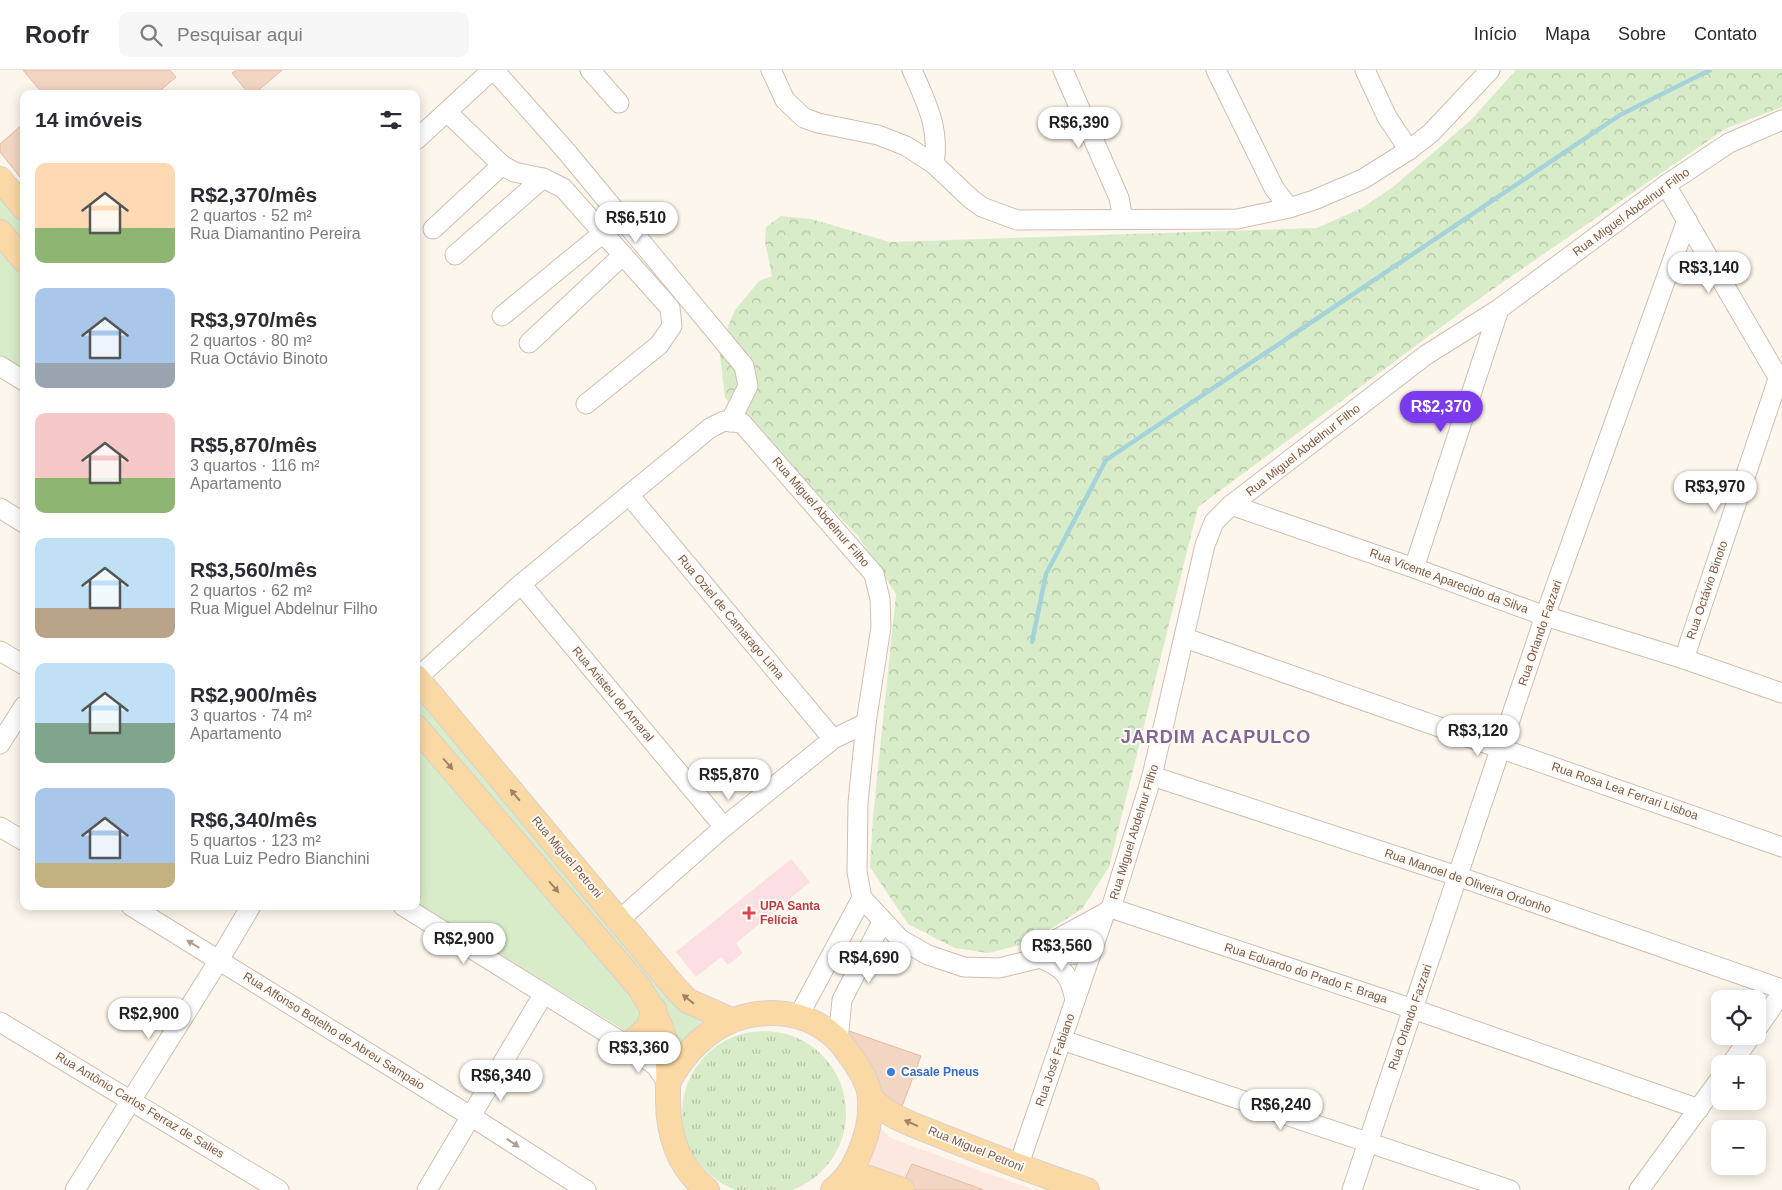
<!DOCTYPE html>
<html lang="pt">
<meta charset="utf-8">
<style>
body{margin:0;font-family:Helvetica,sans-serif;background:#f7f7f7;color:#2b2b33;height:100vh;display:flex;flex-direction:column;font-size:19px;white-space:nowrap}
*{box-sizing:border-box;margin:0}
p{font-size:16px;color:#7c7c81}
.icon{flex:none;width:28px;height:28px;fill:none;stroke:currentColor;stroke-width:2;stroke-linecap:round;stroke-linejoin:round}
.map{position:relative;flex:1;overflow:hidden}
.side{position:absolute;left:20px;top:20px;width:400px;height:820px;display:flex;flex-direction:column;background:#fff;border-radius:10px;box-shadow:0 2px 12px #0003}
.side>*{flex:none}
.controls{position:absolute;left:1711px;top:920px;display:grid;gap:10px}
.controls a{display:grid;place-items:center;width:55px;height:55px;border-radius:10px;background:#fff;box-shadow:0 2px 12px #0003;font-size:25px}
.price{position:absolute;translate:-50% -42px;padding:0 11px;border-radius:18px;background:#fff;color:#222;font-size:16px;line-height:32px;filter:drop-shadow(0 1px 2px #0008)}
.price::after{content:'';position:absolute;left:50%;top:30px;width:15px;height:11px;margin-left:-8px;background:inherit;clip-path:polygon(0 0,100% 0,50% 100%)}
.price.on{background:#7c3aed;color:#fff}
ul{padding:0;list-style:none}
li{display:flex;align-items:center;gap:15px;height:125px;padding:0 15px}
li span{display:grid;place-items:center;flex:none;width:140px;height:100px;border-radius:10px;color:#555}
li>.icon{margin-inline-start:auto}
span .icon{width:60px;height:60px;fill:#fffc;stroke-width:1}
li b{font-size:21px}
h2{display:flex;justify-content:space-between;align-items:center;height:60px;padding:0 15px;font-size:21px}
header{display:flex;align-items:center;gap:30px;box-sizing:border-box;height:70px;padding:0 25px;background:#fff;border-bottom:1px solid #e1e1e2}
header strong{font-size:24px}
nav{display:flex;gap:28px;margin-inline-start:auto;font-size:18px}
.search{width:350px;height:45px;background:#f7f7f7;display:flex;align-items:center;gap:12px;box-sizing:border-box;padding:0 18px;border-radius:10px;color:#7c7c81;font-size:19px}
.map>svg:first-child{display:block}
</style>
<header>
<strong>Roofr</strong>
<div class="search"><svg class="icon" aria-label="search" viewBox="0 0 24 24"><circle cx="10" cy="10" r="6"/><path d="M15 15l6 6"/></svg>Pesquisar aqui</div>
<nav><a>Início</a><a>Mapa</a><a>Sobre</a><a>Contato</a></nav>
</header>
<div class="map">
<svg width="1782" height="1120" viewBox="0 0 1782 1120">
<defs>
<pattern id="grass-tufts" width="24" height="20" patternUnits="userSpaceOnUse" patternTransform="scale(1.25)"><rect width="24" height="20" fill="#d8ecc9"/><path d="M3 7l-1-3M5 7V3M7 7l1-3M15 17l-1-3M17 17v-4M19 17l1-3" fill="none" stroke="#b4c2a5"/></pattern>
<pattern id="forest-crowns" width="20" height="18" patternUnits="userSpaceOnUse" patternTransform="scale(1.25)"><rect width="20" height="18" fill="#d8ecc9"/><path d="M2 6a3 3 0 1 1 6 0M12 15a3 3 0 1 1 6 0" fill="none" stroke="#b4c2a5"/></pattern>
</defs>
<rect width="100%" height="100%" fill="#fdf6ec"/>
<polygon fill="#fde8e0" points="881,1058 889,1067 906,1074 1035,1120 913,1120 865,1100 874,1062"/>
<polygon fill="#fbdfe3" points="791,789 810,812 736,873 743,883 728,895 721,887 696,907 676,882"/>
<circle fill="url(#grass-tufts)" cx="764" cy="1043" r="82"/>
<polygon fill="url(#forest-crowns)" points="1516,0 1782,0 1782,37 1725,59 1483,226 1198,437 1109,797 1082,839 1028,873 988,883 955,878 908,854 870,797 873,747 896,524 858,466 725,328 719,278 735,240 759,211 772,206 765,172 766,157 781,146 811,149 890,172 1317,158 1362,138 1393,117 1470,51"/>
<g fill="#d8ecc9">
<polygon points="0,129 9,132 24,150 24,180 0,152"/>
<polygon points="0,176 24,204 24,304 0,290"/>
<polygon points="416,619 704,949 679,978 561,816 416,644"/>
<polygon points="416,670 632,920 645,947 627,962 416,833"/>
</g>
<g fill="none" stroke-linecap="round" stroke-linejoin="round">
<polyline stroke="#a5d3da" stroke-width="4.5" points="1032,572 1046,504 1106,390 1620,45 1710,0"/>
</g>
<g fill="#f3d5c3" stroke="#e6bba3">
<polygon points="23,0 170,0 176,7 156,24 43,24"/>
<polygon points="237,0 282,0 254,24 249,24 232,3"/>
<polygon points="24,53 24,112 0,82 0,74"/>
<polygon points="849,961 921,986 901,1039 874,1021 846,972"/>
<polygon points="912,1094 984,1120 916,1120 903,1113"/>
</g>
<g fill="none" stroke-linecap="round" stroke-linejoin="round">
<g stroke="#d1beb0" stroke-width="21">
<g id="minor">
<polyline points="494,0 566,81 744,296 748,316 730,352"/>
<polyline points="590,0 619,33"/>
<polyline points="771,0 785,30 804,48 818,53 878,65 906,76 934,94 971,129 982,137 1017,150 1237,149 1289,138 1314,130 1363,109 1409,80 1431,63 1490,0"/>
<path d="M912,0C926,32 940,58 934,94"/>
<polyline points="1063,0 1119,128 1123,149"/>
<polyline points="1216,0 1274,118 1289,138"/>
<polyline points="1365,0 1387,47 1409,80"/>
<polyline points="447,42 502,95 514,102 543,108 563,118 670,238 672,256 659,275 586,334"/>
<polyline points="416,70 492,0"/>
<polyline points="1666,115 1782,314"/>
<polyline points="433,159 502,95"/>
<polyline points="455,185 543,108"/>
<polyline points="502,246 603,163"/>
<polyline points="529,273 623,185"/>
<polyline points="0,296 24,311"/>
<polyline points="629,425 833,669"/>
<polyline points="1231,435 1414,498 1545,546 1684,589 1782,623"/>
<polyline points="0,438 24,453"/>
<polyline points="1414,498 1499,239"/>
<polyline points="521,514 724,757"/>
<polyline points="1185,568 1782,777"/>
<polyline points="0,581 24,595"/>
<polyline points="1684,589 1778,309"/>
<polyline points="417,608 521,514 710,358 724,351 742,353 874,504 880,529 881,557 866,653 858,733 857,802 862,828 900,869 928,885 964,897 999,898 1040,888 1091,882"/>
<polyline points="0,674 24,636"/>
<polyline points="1152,706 1457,806 1782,919"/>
<polyline points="0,757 24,771"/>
<polyline points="131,836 472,1047 586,1120"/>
<polyline points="403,836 628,976 656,996 668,1014"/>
<polyline points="1111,838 1413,939 1699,1039"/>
<polyline points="619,850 724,757 833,669 866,653"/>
<path d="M1040,888C1064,898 1070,905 1075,930"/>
<polyline points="1030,890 1055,870 1105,843"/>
<polyline points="798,947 862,828"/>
<polyline points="0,952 279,1120"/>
<polyline points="1758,957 1782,923"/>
<polyline points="838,970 842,930 882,852"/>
<polyline points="1062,970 1510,1120"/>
<polyline points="1731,994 1751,966"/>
<polyline points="1018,1097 1105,843 1111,838 1152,706 1205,475 1214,452 1231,435 1426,285 1499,239 1666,115 1729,73 1782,50"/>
<polyline points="75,1120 219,890 251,836"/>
<polyline points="427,1120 543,925"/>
<polyline points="1352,1120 1545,546 1687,150"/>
<polyline points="1639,1120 1720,1009"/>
</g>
</g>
<g stroke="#dad1cd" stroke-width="26">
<g id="major">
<polyline points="0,109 24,138"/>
<polyline points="0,162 24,190"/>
<polyline points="416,607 676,919 688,931 731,950"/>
<path d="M416,657L639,917C662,953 670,971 668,1014"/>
<polyline points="628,976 648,958 654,939"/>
<path d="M870,1027C888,1048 920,1057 944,1067C991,1086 1039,1104 1087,1120"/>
<polyline points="846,1109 869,1108 902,1120"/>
<path d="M707,1120C679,1098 668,1065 668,1030C668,1026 668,1020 668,1015C671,1003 691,978 701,970C739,936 800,932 838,970C843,975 847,982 852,988C859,998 870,1016 870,1029C871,1045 868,1062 862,1077C855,1095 848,1108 833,1120"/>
</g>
</g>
<use href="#minor" stroke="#fff" stroke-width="19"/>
<use href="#major" stroke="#fbd9a5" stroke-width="24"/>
</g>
<defs><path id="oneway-solid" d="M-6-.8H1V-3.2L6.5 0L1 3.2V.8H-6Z" transform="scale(1.25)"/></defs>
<g fill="#a18267">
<use href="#oneway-solid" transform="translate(448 694) rotate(49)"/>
<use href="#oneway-solid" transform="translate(515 725) rotate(-130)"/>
<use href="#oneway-solid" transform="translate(554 817) rotate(49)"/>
<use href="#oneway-solid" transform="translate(688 929) rotate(-142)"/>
<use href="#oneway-solid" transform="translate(911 1053) rotate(-156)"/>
</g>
<g fill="#af9d94">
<use href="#oneway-solid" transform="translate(193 874) rotate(-149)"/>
<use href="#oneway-solid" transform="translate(513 1073) rotate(33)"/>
</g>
<path fill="#e0444e" stroke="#fffaf3" stroke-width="2" d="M746.5 835.5h5v5h5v5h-5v5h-5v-5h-5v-5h5z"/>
<circle fill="#3f7fe0" stroke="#fffaf3" stroke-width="2" cx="891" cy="1002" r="5"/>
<g text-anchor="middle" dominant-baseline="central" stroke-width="4" stroke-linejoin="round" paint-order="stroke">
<g font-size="12" fill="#7a5c4d" stroke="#fffaf3">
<text transform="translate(1631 142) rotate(-36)">Rua Miguel Abdelnur Filho</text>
<text transform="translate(1303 380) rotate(-38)">Rua Miguel Abdelnur Filho</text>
<text transform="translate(821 442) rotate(49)">Rua Miguel Abdelnur Filho</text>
<text transform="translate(1449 511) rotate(20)">Rua Vicente Aparecido da Silva</text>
<text transform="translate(1707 520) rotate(-71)">Rua Octávio Binoto</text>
<text transform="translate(731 547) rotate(50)">Rua Oziel de Camarago Lima</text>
<text transform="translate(1540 563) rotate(-71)">Rua Orlando Fazzari</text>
<text transform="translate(613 624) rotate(50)">Rua Aristeu do Amaral</text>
<text transform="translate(1625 721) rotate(19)">Rua Rosa Lea Ferrari Lisboa</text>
<text transform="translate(1134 762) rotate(-73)">Rua Miguel Abdelnur Filho</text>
<text transform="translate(567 787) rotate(50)">Rua Miguel Petroni</text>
<text transform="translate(1468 811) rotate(19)">Rua Manoel de Oliveira Ordonho</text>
<text transform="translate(1306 903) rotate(18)">Rua Eduardo do Prado F. Braga</text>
<text transform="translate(1410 947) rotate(-71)">Rua Orlando Fazzari</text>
<text transform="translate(334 961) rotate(32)">Rua Affonso Botelho de Abreu Sampaio</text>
<text transform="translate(1055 990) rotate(-71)">Rua José Fabiano</text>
<text transform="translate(140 1035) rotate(31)">Rua Antônio Carlos Ferraz de Salies</text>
<text transform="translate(976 1079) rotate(22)">Rua Miguel Petroni</text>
</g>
<g font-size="12" font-weight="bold" fill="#be3a42" stroke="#fffaf3" text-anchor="start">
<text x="760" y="836">UPA Santa<tspan x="760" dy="14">Felícia</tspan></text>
</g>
<g font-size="12" font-weight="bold" fill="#366cbe" stroke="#fffaf3" text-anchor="start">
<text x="901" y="1002">Casale Pneus</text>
</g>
<g font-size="18" font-weight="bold" letter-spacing="1" fill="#846695" stroke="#fffaf3">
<text x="1216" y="667">JARDIM ACAPULCO</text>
</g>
</g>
</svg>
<div class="controls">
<a><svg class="icon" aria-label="locate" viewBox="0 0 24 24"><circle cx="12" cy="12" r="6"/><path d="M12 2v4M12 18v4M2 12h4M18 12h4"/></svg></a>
<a>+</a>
<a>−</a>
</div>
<b class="price" style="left:1079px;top:79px">R$6,390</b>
<b class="price" style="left:636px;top:174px">R$6,510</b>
<b class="price" style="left:1709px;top:224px">R$3,140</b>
<b class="price on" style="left:1441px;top:363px">R$2,370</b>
<b class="price" style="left:1715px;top:443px">R$3,970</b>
<b class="price" style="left:1478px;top:687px">R$3,120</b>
<b class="price" style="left:729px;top:731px">R$5,870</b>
<b class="price" style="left:464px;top:895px">R$2,900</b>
<b class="price" style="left:1062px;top:902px">R$3,560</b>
<b class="price" style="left:869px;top:914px">R$4,690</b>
<b class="price" style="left:149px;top:970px">R$2,900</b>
<b class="price" style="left:639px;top:1004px">R$3,360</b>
<b class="price" style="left:501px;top:1032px">R$6,340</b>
<b class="price" style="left:1281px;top:1061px">R$6,240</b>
<section class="side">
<h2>14 imóveis<svg class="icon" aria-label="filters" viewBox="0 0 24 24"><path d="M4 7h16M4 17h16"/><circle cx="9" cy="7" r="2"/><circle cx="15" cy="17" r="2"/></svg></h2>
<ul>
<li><span style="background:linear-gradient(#ffd9b3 65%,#8fb573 0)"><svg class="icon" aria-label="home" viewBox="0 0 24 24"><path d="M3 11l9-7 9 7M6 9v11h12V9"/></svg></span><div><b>R$2,370/mês</b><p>2 quartos · 52 m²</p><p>Rua Diamantino Pereira</p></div></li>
<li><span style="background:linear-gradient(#a9c7e8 75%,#9aa5b1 0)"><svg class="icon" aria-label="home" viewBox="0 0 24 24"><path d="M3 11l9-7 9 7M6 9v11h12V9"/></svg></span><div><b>R$3,970/mês</b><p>2 quartos · 80 m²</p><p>Rua Octávio Binoto</p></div></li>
<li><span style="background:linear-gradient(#f6c9c9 65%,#8fb573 0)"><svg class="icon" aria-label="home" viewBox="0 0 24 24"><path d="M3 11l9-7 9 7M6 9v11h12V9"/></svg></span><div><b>R$5,870/mês</b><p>3 quartos · 116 m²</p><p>Apartamento</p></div></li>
<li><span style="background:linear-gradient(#bfe0f5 70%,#b9a48a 0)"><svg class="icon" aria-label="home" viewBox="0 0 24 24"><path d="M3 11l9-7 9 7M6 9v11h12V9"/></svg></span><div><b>R$3,560/mês</b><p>2 quartos · 62 m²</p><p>Rua Miguel Abdelnur Filho</p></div></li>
<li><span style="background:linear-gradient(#bfe0f5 60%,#7fa58c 0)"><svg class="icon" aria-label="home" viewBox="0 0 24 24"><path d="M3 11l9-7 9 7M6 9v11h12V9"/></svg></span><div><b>R$2,900/mês</b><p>3 quartos · 74 m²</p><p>Apartamento</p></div></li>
<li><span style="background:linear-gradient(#a9c7e8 75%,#c2b280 0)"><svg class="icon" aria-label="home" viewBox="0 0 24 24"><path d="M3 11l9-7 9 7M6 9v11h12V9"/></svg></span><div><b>R$6,340/mês</b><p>5 quartos · 123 m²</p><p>Rua Luiz Pedro Bianchini</p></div></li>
</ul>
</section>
</div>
